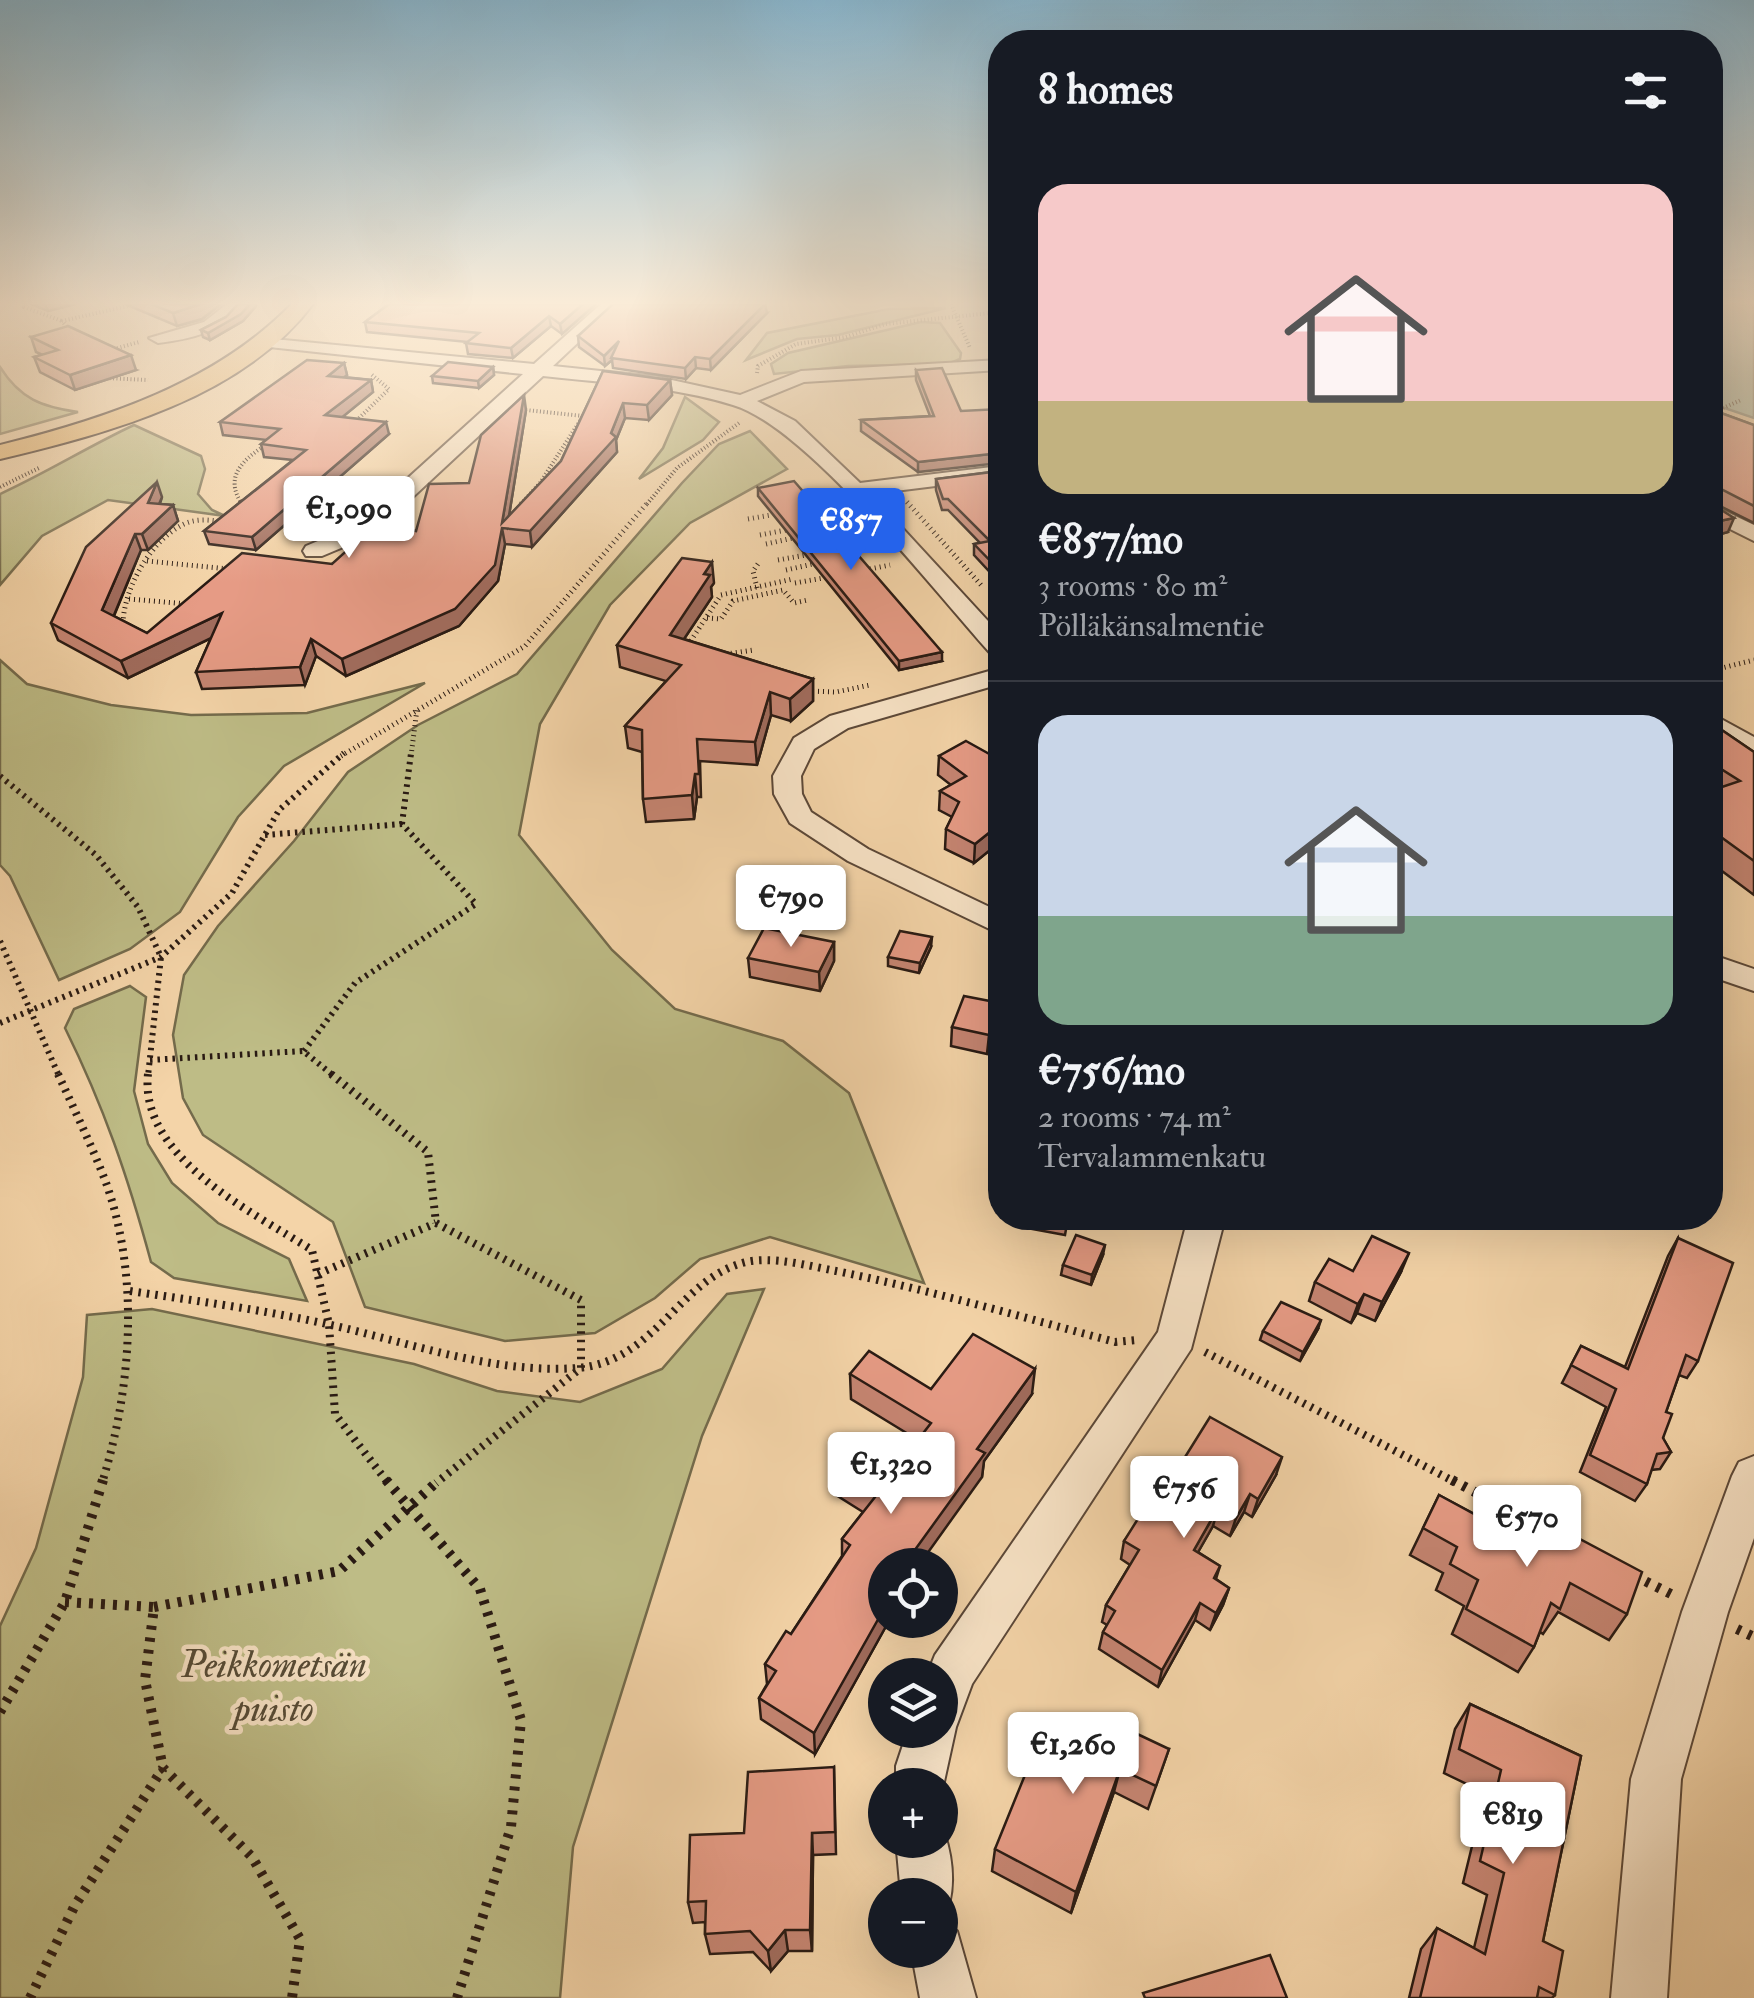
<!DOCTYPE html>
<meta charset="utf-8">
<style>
body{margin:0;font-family:"IM FELL Double Pica",serif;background:#242831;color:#f1f3f6;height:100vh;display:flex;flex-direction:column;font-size:38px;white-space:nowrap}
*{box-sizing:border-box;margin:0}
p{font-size:32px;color:#9ea1a6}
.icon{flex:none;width:55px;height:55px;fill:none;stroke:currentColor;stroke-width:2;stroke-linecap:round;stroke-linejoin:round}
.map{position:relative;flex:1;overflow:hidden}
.panel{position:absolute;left:988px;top:30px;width:735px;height:1200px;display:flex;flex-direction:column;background:#171b24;border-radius:40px;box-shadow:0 10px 40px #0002}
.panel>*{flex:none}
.fabs{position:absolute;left:868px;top:1548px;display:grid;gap:20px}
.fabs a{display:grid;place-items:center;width:90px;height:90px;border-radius:50%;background:#171b24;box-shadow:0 10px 40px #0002;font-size:50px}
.price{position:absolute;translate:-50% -85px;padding:0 22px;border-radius:10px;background:#fff;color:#222;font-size:32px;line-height:65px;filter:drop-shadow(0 2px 5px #0008)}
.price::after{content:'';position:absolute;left:50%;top:60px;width:30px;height:22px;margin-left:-15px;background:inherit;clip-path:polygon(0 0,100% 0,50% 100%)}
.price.on{background:#2563eb;color:#fff}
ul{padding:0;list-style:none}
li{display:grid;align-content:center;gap:20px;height:530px;padding:0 50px}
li+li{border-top:2px solid #363941}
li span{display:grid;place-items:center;height:310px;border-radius:30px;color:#555}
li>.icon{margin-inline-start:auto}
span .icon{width:180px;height:180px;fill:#fffc;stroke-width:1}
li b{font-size:42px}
h2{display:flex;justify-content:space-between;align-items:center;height:120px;padding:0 50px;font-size:42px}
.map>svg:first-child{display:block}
</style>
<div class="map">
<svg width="1754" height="1998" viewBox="0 0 1754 1998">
<rect width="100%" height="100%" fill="#f4d4a8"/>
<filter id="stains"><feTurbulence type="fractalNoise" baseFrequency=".002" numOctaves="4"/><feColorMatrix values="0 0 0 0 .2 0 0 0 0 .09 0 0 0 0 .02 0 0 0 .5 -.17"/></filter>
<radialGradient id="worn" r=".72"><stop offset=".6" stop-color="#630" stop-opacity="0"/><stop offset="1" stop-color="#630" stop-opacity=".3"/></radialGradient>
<g fill="#bebc86" stroke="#746b4c" stroke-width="2.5">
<polygon points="946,308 838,335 797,339 746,360 767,333 889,309"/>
<polygon points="921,322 940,323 961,353 960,359 948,364 848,366 774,374 771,364 788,353"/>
<path d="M0,367C20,399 42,407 78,412L0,434Z"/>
<polygon points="685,397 719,422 703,440 639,479 663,448"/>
<path d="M134,425L201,456L205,469L198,494L212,510L225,516L108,500L42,536L0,585V494C46,473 89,446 134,425Z"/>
<polygon points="750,431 787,469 690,523 610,605 540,724 519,835 612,950 675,1009 783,1041 849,1093 924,1283 770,1237 700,1259 655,1298 595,1333 505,1341 365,1307 333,1222 203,1135 183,1098 173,1035 184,975 218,926 294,841 348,772 418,725 517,674 682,483 719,444"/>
<polygon points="0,660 27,684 111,705 191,715 307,713 425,683 284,766 238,817 180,912 130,949 59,980 10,876 0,865"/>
<path d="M130,986L146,997L134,1091L148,1144L172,1183L218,1223L289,1259L307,1301L174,1278L151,1262C128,1177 104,1107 65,1028L74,1009Z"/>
<polygon points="764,1289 702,1436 573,1847 560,1998 0,1998 0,1626 36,1548 83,1377 87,1315 152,1309 414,1364 497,1391 580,1402 662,1369 727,1294"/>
</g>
<polygon fill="#9cb8a7" stroke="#6e796c" stroke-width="2.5" points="1710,304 1754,304 1754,418 1710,403"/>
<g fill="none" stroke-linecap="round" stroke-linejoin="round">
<g stroke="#5c4838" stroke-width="4">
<g id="minor">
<path d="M227,304H244C222,332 192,339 158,343L149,338L204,322Z"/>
<path d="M601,304H619L553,366L658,377L740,395L801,371L1000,360V370L804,382L757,401L795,421L860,483L1000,466V478L871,494L1000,634V656L991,654C935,592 807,427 733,405C672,386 606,383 543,376L372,535L322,556H306L303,551L306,546L356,525L523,374L269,347L263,346V338L534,364Z"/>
<polygon points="1710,504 1754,525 1754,541 1710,519"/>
<polygon points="1000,668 1000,684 848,728 814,749 801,776 802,794 811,812 868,849 1000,912 1000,934 848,861 790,823 774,794 773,776 794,738 830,716"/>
<polygon points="1710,713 1754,737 1754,757 1710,733"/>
<polygon points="1710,954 1754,969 1754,991 1710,976"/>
<polygon points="1188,1218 1225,1218 1191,1349 972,1684 956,1727 940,1800 940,1785 896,1785 896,1766 908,1730 940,1730 940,1675 927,1675 935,1655 1158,1332"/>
<polygon points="1754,1456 1754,1538 1728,1612 1681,1779 1667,1998 1611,1998 1631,1779 1682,1612 1732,1476 1739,1462"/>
<path d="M940,1822C952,1850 957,1885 946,1914L940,1916V1895H901L896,1840H940Z"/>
<polygon points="940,1924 957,1931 976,1998 920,1998 911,1950 940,1950"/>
</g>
</g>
<g stroke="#291a13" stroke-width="4">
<path id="major" d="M292,304H313C242,398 109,433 0,459V445C105,419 215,383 292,304Z"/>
</g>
<g stroke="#291a13" stroke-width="4" stroke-dasharray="1 2.5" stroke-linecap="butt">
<polyline points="26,304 24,307 62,321"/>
<polyline points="951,304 970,348"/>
<polyline points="71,332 62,321 136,304"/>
<polyline points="107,351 139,342"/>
<polyline points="757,373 758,366 796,344 846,337 885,324 1000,312"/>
<polyline points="106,378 148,380"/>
<polyline points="1723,408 1741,400"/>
<polyline points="526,410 583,416"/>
<polyline points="354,423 389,389 371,374"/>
<polyline points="0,487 39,468"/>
<path d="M242,504C223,476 244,459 267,444"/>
<polyline points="521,504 540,483 583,416"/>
<polyline points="647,504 677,468 739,423"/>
</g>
<g stroke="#291a13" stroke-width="5" stroke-dasharray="1 4" stroke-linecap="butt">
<polyline points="240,501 244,507"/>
<polyline points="907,502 982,586"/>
<polyline points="521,504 524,501"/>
<polyline points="294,513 352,507"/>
<polyline points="748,519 771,515"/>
<polyline points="760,535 786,530"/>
<polyline points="766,544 793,538"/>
<polyline points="778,560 806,555"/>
<polyline points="147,561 229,569"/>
<polyline points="786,570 813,564"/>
<polyline points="865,570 890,565"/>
<polyline points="795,583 829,577"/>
<polyline points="757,588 753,571 760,561"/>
<polyline points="129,599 188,604"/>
<polyline points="707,618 721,619 733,601 783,590 794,603 808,600"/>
<path d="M123,623C124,588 151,540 184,524C197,518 211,520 224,522"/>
<polyline points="688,645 721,595 793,579"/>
<polyline points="726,654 754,650"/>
<polyline points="1710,671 1754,660"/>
<polyline points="808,691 836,692 870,685"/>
<polyline points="341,756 525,646 649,501"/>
<polyline points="411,756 417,709"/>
</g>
<g stroke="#291a13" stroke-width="6" stroke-dasharray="2.5 5" stroke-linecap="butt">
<polyline points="0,776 96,855 138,907 161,957 148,1076"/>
<polyline points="402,824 411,753"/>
<polyline points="265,835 402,824"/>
<polyline points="0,941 59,1076"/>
<polyline points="0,1023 161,957 232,893 279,810 344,753"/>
<polyline points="304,1051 355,983 476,904 402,824"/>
<polyline points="150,1060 303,1051 334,1076"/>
</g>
<g stroke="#291a13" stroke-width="8" stroke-dasharray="2.5 6" stroke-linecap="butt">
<path d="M58,1074C74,1109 91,1144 105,1180C140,1275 132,1387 102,1483"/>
<path d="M148,1074C139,1157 252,1212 312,1250L329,1324L335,1414L388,1483"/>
<polyline points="331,1074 428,1152 436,1223"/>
<polyline points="436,1223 581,1300 581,1368 436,1483"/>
<polyline points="318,1274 436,1223"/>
<path d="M130,1291C197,1301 265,1310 331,1325C411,1343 494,1374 577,1368C656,1362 679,1278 746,1262C774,1256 809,1266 836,1271C930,1290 1022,1317 1115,1342L1136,1340"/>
<polyline points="1205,1352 1457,1483"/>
</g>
<g stroke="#291a13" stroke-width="10" stroke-dasharray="4 8" stroke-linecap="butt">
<polyline points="386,1480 480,1589 521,1720 511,1827 457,1998"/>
<polyline points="1452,1480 1549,1531"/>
<polyline points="1635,1576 1673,1595"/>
<polyline points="65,1602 154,1607 145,1680 163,1768 252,1857 300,1939 292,1998"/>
<polyline points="154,1607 339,1571 439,1480"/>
<polyline points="1737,1629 1754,1637"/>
<polyline points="0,1712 65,1602 103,1480"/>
<polyline points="30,1998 74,1907 163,1768"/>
</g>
<use href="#minor" fill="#f8e3c6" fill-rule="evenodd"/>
<use href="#major" fill="#eaba74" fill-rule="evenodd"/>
</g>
<g fill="#c68572" stroke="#291a13" stroke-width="2.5">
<polygon points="31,304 75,304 48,311"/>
<polygon points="125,304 221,304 202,319 177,326"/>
<polygon points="389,304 596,304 562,334 551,326 513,358 468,354 466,343 468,342 367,332 365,322"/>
<polygon points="256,306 243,321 210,340 203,337 201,330 226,317"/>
<polygon points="767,313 711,370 696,368 686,379 613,368 612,360 605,366 579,347 578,336"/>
<polygon points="31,337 136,370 75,390 40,372 34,357 43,355 36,352"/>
<polygon points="344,363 347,375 344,377 371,380 373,392 342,417 389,434 256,550 209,544 204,531 293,460 264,457 261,444 267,440 223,435 220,422"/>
<polygon points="493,367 494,375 479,388 433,383 432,376"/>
<polygon points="916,370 961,411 918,472 861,431 861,420 930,416 916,380"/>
<polygon points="603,371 670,380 672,395 649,420 625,418 616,440 617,452 532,547 505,544 498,581 459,626 346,676 316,656 305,685 202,689 196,672 211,638 128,678 58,640 51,623 162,497 160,504 173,505 178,521 148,550 141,550 114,616 147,633 332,564 416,531 469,483 526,410 509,516 561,461"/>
<polygon points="1710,409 1754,425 1754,523 1712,502 1712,504 1728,532 1710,537"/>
<polygon points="1000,471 1000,583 974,555 974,544 980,543 948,510 942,510 936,490 936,479"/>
<polygon points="758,488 942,661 899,670 758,496"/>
<polygon points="714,583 711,587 712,597 684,639 813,679 813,701 791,721 771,715 757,765 700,761 701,797 697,797 694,819 646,822 643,799 642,752 628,748 625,726 666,681 620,667 617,645"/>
<polygon points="1710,722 1754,752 1754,895 1710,862"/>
<polygon points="939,756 1000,760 1000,842 974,863 945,849 946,829 952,817 939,810 940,791 951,785 938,775"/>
<polygon points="834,942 834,961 820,991 750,977 748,958"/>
<polygon points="931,947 919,973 888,966 888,957"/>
<polygon points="999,1022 987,1054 951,1046 952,1027"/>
<polygon points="1000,1190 1000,1214 997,1213"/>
<polygon points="1017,1218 1068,1218 1065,1235 1016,1226"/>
<polygon points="1358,1218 1387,1218 1381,1228"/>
<polygon points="1678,1238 1698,1361 1687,1378 1679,1375 1666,1412 1663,1438 1671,1452 1660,1469 1651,1470 1647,1484 1635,1501 1580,1472 1606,1407 1562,1383 1581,1346 1625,1367 1668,1256"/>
<polygon points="1103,1255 1091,1285 1061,1275 1063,1265"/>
<polygon points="1353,1271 1401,1272 1375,1321 1357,1313 1351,1323 1309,1301 1315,1282"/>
<polygon points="1318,1329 1300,1361 1260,1340 1263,1331"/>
<polygon points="850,1374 931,1389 1032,1394 984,1461 982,1477 885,1565 885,1628 815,1754 761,1719 759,1698 767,1684 765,1664 791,1634 842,1556 842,1539 863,1512 836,1495 835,1471 893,1472 918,1440 851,1399"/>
<polygon points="1276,1475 1252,1517 1244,1512 1230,1536 1213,1526 1198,1552 1220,1566 1216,1579 1229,1588 1223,1605 1210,1630 1195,1620 1158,1687 1099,1649 1103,1632 1107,1625 1102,1622 1106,1605 1130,1565 1121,1559 1124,1541 1172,1478"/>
<polygon points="1439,1495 1532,1545 1546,1521 1627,1614 1609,1640 1558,1612 1543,1634 1540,1632 1534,1647 1518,1672 1452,1634 1464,1606 1436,1590 1443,1573 1410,1555"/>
<polygon points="1470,1704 1581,1756 1543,1941 1555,1995 1552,1998 1409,1998 1421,1949 1437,1928 1474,1948 1487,1895 1463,1883 1485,1793 1444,1773 1455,1729"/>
<polygon points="1083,1747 1169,1749 1148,1809 1114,1792 1071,1913 992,1871 995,1849"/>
<polygon points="834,1767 836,1854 813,1855 812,1951 788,1951 771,1971 753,1952 710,1954 705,1934 705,1922 693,1923 688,1902 744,1833"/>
</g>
<g fill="#a16c5d" stroke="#291a13" stroke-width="2.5">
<polygon points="45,304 75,304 48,311"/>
<polygon points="201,304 221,304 202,319 177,326 173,313"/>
<polygon points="250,304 256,304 256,306 243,321 210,340 208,333"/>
<polygon points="583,304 596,304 562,334 560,324"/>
<polygon points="765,304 767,313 711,370 710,359"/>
<polygon points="549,316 551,326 513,358 511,348"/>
<polygon points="619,341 612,360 605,366 604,356"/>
<polygon points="131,355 136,370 75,390 70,375"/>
<polygon points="695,357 696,368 686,379 685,368"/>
<polygon points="344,363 347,375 331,388 328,376"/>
<polygon points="493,367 494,375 479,388 478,381"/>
<polygon points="371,380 373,392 329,428 325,415"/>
<polygon points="670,380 672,395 649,420 647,405"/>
<polygon points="524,395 526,410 507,528 502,523"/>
<polygon points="623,403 625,418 616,440 617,452 532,547 530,531 611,433"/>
<polygon points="386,422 389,434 256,550 252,537"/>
<polygon points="1000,453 1000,463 918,472 918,462"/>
<polygon points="157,482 162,497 153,519 148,503"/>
<polygon points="173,505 178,521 148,550 142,534"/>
<polygon points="1734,518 1728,532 1710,537 1710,523"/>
<polygon points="502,528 505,544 498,581 459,626 346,676 342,659"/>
<polygon points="135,534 141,550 109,627 102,610"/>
<polygon points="712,562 714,583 711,587 712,597 672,657 670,635 704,574"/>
<polygon points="222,613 228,630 128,678 121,661"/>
<polygon points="311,639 316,656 305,685 300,667"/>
<polygon points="942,652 942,661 899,670 899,661"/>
<polygon points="813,679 813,701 791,721 790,699"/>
<polygon points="770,692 771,715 757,765 755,742"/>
<polygon points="695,774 697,797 694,819 692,795"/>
<polygon points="1000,824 1000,842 974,863 975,844"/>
<polygon points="932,937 931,947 919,973 920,963"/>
<polygon points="834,942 834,961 820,991 819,972"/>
<polygon points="1000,1004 999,1022 987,1054 989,1035"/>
<polygon points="1105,1245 1103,1255 1091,1285 1092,1275"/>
<polygon points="1409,1253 1401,1272 1375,1321 1382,1302"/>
<polygon points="1364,1294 1357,1313 1351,1323 1358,1304"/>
<polygon points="1321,1320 1318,1329 1300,1361 1303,1352"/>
<polygon points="1035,1369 1032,1394 984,1461 982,1477 919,1565 904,1565 977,1449"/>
<polygon points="1282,1457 1276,1475 1252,1517 1258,1499"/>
<polygon points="1250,1494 1244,1512 1230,1536 1236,1518"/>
<polygon points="1218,1508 1213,1526 1189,1568 1194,1550"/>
<polygon points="1229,1588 1223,1605 1210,1630 1216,1613"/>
<polygon points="885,1591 885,1628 815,1754 814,1733 878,1601"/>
<polygon points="1200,1603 1195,1620 1158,1687 1162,1670"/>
<polygon points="1120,1769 1114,1792 1071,1913 1076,1892"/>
<polygon points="812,1833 813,1855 812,1951 810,1930"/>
<polygon points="785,1930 788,1951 771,1971 768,1951"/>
</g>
<g fill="#e69b85" stroke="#291a13" stroke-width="2.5">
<polygon points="151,304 201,304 173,313"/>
<polygon points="238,304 250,304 241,314 208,333 201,330 226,317"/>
<polygon points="389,304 583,304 560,324 549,316 511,348 466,343 479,333 365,322"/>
<polygon points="613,304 765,304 710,359 695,357 685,368 611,358 619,341 604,356 578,336"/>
<polygon points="68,326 131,355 70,375 34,357 58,350 31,337"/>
<polygon points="307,360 344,363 328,376 371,380 325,415 386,422 252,537 204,531 306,450 261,444 280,429 220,422"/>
<polygon points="448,362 493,367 478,381 432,376"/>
<polygon points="942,368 961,411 1000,409 1000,453 918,462 861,420 934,416 916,370"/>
<polygon points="603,371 670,380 647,405 623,403 611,433 616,437 530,531 502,528 495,565 455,609 342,659 311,639 300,667 196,672 222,613 121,661 51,623 86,547 157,482 148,503 173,505 142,534 135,534 102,610 147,633 242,553 332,564 375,525 416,531 429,484 469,483 481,435 524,395 502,523 561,461"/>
<polygon points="1710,409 1754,425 1754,506 1715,486 1712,504 1734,518 1710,523"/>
<polygon points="1000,471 1000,495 998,495 1000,497 1000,571 974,544 990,541 948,499 943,499 936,479"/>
<polygon points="794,481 942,652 899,661 758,488"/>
<polygon points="682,558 712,562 704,574 710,575 670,635 813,679 790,699 770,692 755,742 697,739 699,774 695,774 692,795 643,799 642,730 625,726 681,665 617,645"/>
<polygon points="1710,722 1754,752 1754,861 1710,829 1710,791 1740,781 1710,762"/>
<polygon points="966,741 1000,760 1000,824 975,844 946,829 959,802 940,791 966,776 939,756"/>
<polygon points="764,928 834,942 819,972 748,958"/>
<polygon points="900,931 932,937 920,963 888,957"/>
<polygon points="964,996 1000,1003 989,1035 952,1027"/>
<polygon points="1076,1235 1105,1245 1092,1275 1063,1265"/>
<polygon points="1372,1236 1409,1253 1382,1302 1364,1294 1358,1304 1315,1282 1329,1259 1353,1271"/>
<polygon points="1678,1238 1733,1263 1698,1361 1686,1355 1666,1412 1672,1414 1663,1438 1671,1452 1657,1454 1647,1484 1590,1455 1616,1389 1571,1365 1581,1346 1628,1369"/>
<polygon points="1281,1302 1321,1320 1303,1352 1263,1331"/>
<polygon points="973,1334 1035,1369 977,1449 985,1453 904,1565 885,1565 885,1591 878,1601 885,1607 814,1733 759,1698 776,1671 765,1664 786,1631 791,1634 850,1545 842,1539 875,1497 835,1471 854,1448 893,1472 931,1423 850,1374 869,1351 931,1389"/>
<polygon points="1210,1417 1282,1457 1258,1499 1250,1494 1236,1518 1218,1508 1194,1550 1220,1566 1214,1578 1229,1588 1216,1613 1200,1603 1162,1670 1103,1632 1115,1611 1106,1605 1139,1550 1124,1541 1165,1476 1172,1478"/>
<polygon points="1439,1495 1535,1547 1546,1521 1642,1572 1627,1614 1570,1583 1560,1609 1551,1603 1534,1647 1466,1609 1478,1580 1450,1564 1457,1547 1423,1528"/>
<polygon points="1470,1704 1581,1756 1543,1941 1563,1951 1555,1995 1539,1987 1537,1998 1420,1998 1437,1928 1485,1954 1504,1873 1480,1861 1501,1770 1459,1749"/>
<polygon points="1095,1714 1169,1749 1156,1786 1120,1769 1076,1892 995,1849 1044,1728 1083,1747"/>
<polygon points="834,1767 835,1832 812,1833 810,1930 785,1930 768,1951 750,1931 705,1934 706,1901 688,1902 690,1835 744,1833 748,1772"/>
<polygon points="1270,1955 1287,1998 1145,1998 1143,1993"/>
</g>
<linearGradient id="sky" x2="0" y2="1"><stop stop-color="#89b6ce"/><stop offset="0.52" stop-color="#faecd8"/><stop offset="1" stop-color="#faecd8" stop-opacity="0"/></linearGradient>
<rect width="1754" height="583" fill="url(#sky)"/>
<g text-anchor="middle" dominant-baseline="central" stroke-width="9" stroke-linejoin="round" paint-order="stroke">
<g font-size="38" font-style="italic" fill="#564b36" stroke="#f8e3c6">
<text x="274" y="1665">Peikkometsän<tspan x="274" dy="44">puisto</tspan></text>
</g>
</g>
<rect width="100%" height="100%" filter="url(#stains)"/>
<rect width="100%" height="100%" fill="url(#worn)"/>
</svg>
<div class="fabs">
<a><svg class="icon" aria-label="locate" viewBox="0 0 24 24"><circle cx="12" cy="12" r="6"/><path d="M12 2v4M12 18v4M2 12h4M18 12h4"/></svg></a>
<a><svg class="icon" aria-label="layers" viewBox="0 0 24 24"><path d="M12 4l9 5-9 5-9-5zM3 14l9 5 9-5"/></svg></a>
<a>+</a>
<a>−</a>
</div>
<b class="price" style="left:349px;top:561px">€1,090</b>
<b class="price on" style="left:851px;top:573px">€857</b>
<b class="price" style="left:791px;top:950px">€790</b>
<b class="price" style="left:891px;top:1517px">€1,320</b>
<b class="price" style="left:1184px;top:1541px">€756</b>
<b class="price" style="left:1527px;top:1570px">€570</b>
<b class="price" style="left:1073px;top:1797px">€1,260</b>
<b class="price" style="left:1513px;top:1867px">€819</b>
<section class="panel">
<h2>8 homes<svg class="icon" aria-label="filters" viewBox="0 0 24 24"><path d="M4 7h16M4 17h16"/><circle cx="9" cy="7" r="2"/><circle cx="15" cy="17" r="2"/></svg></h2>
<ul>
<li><span style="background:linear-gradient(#f6c9c9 70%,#c2b280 0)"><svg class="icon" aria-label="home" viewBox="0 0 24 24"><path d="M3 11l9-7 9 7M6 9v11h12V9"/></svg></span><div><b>€857/mo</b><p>3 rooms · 80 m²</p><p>Pölläkänsalmentie</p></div></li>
<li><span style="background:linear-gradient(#c9d6e8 65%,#7fa58c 0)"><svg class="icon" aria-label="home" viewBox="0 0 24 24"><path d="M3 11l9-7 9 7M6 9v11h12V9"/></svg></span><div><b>€756/mo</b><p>2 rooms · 74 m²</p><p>Tervalammenkatu</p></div></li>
</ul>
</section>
</div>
